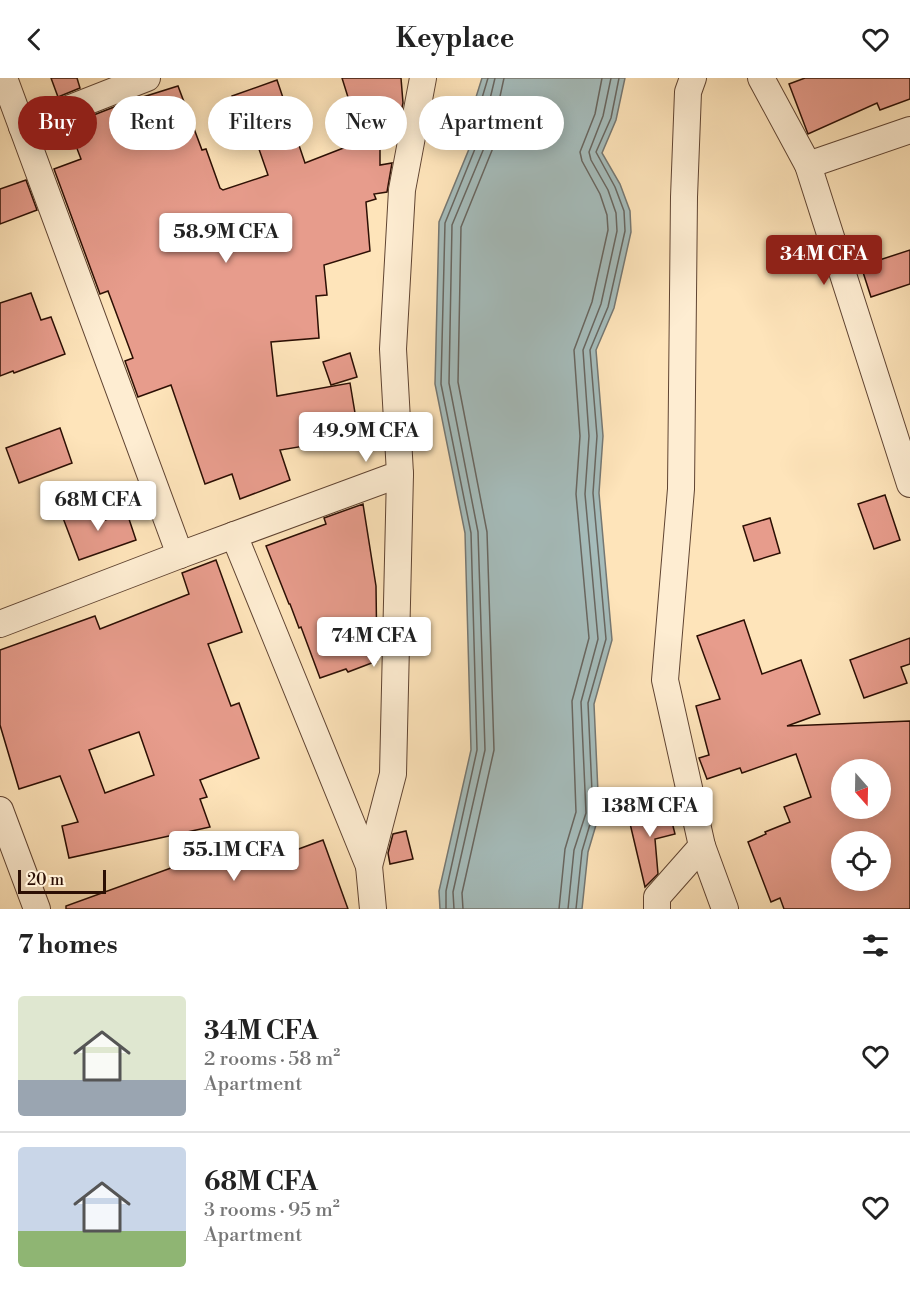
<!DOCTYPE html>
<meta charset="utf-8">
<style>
body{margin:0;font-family:"Libre Bodoni",serif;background:#f2f2f2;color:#222;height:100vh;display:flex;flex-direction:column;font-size:22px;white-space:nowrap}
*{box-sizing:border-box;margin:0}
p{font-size:20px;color:#767676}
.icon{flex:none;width:33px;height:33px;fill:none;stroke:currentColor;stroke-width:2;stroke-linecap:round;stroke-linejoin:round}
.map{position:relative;height:831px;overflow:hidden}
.side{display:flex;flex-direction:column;background:#fff;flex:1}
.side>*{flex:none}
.guide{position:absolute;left:18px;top:18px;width:600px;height:54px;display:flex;gap:12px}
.needle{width:39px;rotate:160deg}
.buttons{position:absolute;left:831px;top:681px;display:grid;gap:12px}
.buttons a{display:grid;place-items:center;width:60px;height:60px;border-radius:50%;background:#fff;box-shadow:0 3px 15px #0003;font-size:30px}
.scale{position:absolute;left:18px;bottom:15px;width:88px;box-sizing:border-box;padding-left:6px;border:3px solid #2c0f04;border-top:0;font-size:16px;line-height:21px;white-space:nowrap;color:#2c0f04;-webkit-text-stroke:4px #feedd2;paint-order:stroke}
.price{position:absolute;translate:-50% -51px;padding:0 14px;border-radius:6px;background:#fff;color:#222;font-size:20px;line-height:39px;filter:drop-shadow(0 2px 3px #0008)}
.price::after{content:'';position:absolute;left:50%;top:36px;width:18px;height:14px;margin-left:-9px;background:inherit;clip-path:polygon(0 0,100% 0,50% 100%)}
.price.active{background:#8f2418;color:#fff}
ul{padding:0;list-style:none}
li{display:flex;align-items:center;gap:18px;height:150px;padding:0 18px}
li+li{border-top:2px solid #e0e0e0}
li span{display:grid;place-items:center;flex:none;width:168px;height:120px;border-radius:6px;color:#555}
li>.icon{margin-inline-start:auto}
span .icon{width:72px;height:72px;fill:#fffc;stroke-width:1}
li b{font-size:26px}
h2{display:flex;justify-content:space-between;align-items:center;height:72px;padding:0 18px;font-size:26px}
.chip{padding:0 21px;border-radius:27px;background:#fff;box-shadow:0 3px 15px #0003;font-size:21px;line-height:54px}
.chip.active{background:#8f2418;color:#fff}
header{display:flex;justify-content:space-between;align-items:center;height:78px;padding:0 18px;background:#fff;font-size:27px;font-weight:800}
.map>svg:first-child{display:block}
</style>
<header><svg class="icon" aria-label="back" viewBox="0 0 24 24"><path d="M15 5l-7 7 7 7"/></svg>Keyplace<svg class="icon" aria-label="heart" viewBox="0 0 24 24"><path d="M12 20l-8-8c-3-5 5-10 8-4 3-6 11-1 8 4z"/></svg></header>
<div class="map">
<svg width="910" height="831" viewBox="0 0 910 831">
<rect width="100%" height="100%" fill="#fee4ba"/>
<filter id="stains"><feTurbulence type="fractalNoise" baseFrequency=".00333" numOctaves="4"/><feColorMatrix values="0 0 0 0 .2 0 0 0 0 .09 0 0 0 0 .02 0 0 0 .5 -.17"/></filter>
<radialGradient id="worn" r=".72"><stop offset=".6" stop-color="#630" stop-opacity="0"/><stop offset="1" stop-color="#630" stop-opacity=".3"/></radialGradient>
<polygon fill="#a5bcbb" stroke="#757772" stroke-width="1.5" points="482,0 625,0 616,42 602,75 620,106 630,133 631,154 614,230 596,272 603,358 599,415 612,562 594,626 599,737 588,774 582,831 440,831 439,813 471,672 465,455 435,306 439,144 476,54 476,19"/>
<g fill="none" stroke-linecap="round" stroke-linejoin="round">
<g stroke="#686660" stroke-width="1.5">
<polyline points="446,831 446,813 477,672 471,455 441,306 445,145 481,56 482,20 488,0"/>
<polyline points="454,831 453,814 485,672 478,454 449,305 452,147 489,58 490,21 495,0"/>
<polyline points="463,831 462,815 494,672 487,454 458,304 461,149 497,60 499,23 504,0"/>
<polyline points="559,831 565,771 576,734 572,623 589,560 576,416 580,358 574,272 592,224 608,152 607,137 600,116 582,83 580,74 595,36 602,0"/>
<polyline points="568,831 574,772 586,735 581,624 598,561 585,416 589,358 583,272 601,226 617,153 616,135 608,112 591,82 589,74 603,38 611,0"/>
<polyline points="576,831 582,773 593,736 588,625 606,561 593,415 597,358 590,272 608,229 625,153 624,133 615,109 596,74 611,40 619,0"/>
</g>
</g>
<g fill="#e79c8c" stroke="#2c0f04" stroke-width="1.5" fill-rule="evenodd">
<polygon points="51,0 77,0 80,10 58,19"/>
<polygon points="342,0 401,0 403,25 401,34 380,40 380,87 392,85 387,114 374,116 376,121 366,124 370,173 324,187 327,217 316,218 319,260 271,264 277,318 350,305 359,359 280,372 290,402 240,421 232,396 205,406 171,307 138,319 125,283 133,280 108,213 100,216 54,91 81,81 68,47 127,24 178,8 202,72 206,71 220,110 223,112 268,97 252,51 245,54 232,18 277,2 305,85 346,69 342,57 349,55 348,51 357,48"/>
<polygon points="805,0 910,0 910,21 880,32 877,25 808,56 789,6"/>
<polygon points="26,102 37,132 0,146 0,111"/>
<polygon points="910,172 910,206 871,219 861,188"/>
<polygon points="31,215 41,242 51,239 65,276 14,295 13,293 0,298 0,225"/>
<polygon points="350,275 357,299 331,307 323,284"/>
<polygon points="60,350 72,385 19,405 6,370"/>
<polygon points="885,417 900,462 874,471 858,426"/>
<polygon points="363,426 376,508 377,583 348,594 346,591 320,600 301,549 299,550 290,526 289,526 266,468 326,446 324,440"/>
<polygon points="100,427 105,442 127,435 136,462 79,482 63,440"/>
<polygon points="770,440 780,475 754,483 743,448"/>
<path d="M216,482L242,554L208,566L231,628L239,625L259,680L200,702L207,719L200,721L210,749L69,780L62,748L78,744L60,698L19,711L0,647V572L95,538L100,551L189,516L182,495ZM139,654L154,697L105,715L89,672Z"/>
<path d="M744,542L762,596L801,582L820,636L787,648L910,643V831H784L780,820L771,824L748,764L766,756L765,754L790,744L784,729L811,719L796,676L742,695L740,690L707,701L699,680L709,677L696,628L720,621L697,558ZM842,692H880V730H842ZM842,764H880V802H842Z"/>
<polygon points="910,560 910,586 901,589 907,605 864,620 850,582"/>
<polygon points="668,728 675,756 655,761 658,796 645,809 628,737"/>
<polygon points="406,753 413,781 390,786 388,775 393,756"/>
<polygon points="256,754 265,778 283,772 285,776 323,762 348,831 66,831 66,828 229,769 228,765"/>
</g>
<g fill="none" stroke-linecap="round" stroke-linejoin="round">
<g stroke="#604432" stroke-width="28">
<g id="street">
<polyline points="4,0 180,477"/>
<polyline points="761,0 808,87 910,406"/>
<polyline points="22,49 147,0"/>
<polyline points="808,87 910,52"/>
<polyline points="234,457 369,788 373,831"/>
<polyline points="0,546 180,477 400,396 393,271 402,112 423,0"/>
<polyline points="0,732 37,831"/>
<polyline points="702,768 725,831"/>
<polyline points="369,788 393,696 400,396"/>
<polyline points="657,831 657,819 702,768 665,602 681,411 684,119 688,14 693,0"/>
</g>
</g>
<use href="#street" stroke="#feedd2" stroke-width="26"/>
</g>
<rect width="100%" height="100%" filter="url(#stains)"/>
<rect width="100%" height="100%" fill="url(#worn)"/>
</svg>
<div class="buttons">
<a><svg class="needle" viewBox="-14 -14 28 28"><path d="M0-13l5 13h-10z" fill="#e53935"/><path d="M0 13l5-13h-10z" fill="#767676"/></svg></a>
<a><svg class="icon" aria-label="locate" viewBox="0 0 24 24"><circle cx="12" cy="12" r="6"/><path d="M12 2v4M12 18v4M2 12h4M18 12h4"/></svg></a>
</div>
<div class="scale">20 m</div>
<b class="price" style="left:226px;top:186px">58.9M CFA</b>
<b class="price active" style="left:824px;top:208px">34M CFA</b>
<b class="price" style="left:366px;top:385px">49.9M CFA</b>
<b class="price" style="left:98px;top:454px">68M CFA</b>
<b class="price" style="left:374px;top:590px">74M CFA</b>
<b class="price" style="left:650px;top:760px">138M CFA</b>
<b class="price" style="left:234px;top:804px">55.1M CFA</b>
<div class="guide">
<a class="chip active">Buy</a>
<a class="chip">Rent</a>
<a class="chip">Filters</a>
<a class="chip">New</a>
<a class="chip">Apartment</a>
</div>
</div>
<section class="side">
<h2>7 homes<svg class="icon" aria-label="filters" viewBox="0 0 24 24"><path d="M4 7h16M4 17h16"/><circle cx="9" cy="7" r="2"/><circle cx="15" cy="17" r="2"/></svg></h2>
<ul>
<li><span style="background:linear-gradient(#dfe7d0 70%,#9aa5b1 0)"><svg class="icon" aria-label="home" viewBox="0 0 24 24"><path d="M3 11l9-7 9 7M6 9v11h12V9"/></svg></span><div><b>34M CFA</b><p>2 rooms · 58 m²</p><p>Apartment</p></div><svg class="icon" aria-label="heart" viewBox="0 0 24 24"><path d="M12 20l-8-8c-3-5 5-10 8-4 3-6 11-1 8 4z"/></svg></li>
<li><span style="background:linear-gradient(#c9d6e8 70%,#8fb573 0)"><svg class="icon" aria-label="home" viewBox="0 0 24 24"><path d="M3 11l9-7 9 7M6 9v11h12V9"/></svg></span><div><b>68M CFA</b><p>3 rooms · 95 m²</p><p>Apartment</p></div><svg class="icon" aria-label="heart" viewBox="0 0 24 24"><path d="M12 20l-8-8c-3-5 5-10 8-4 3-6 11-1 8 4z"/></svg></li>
</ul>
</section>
